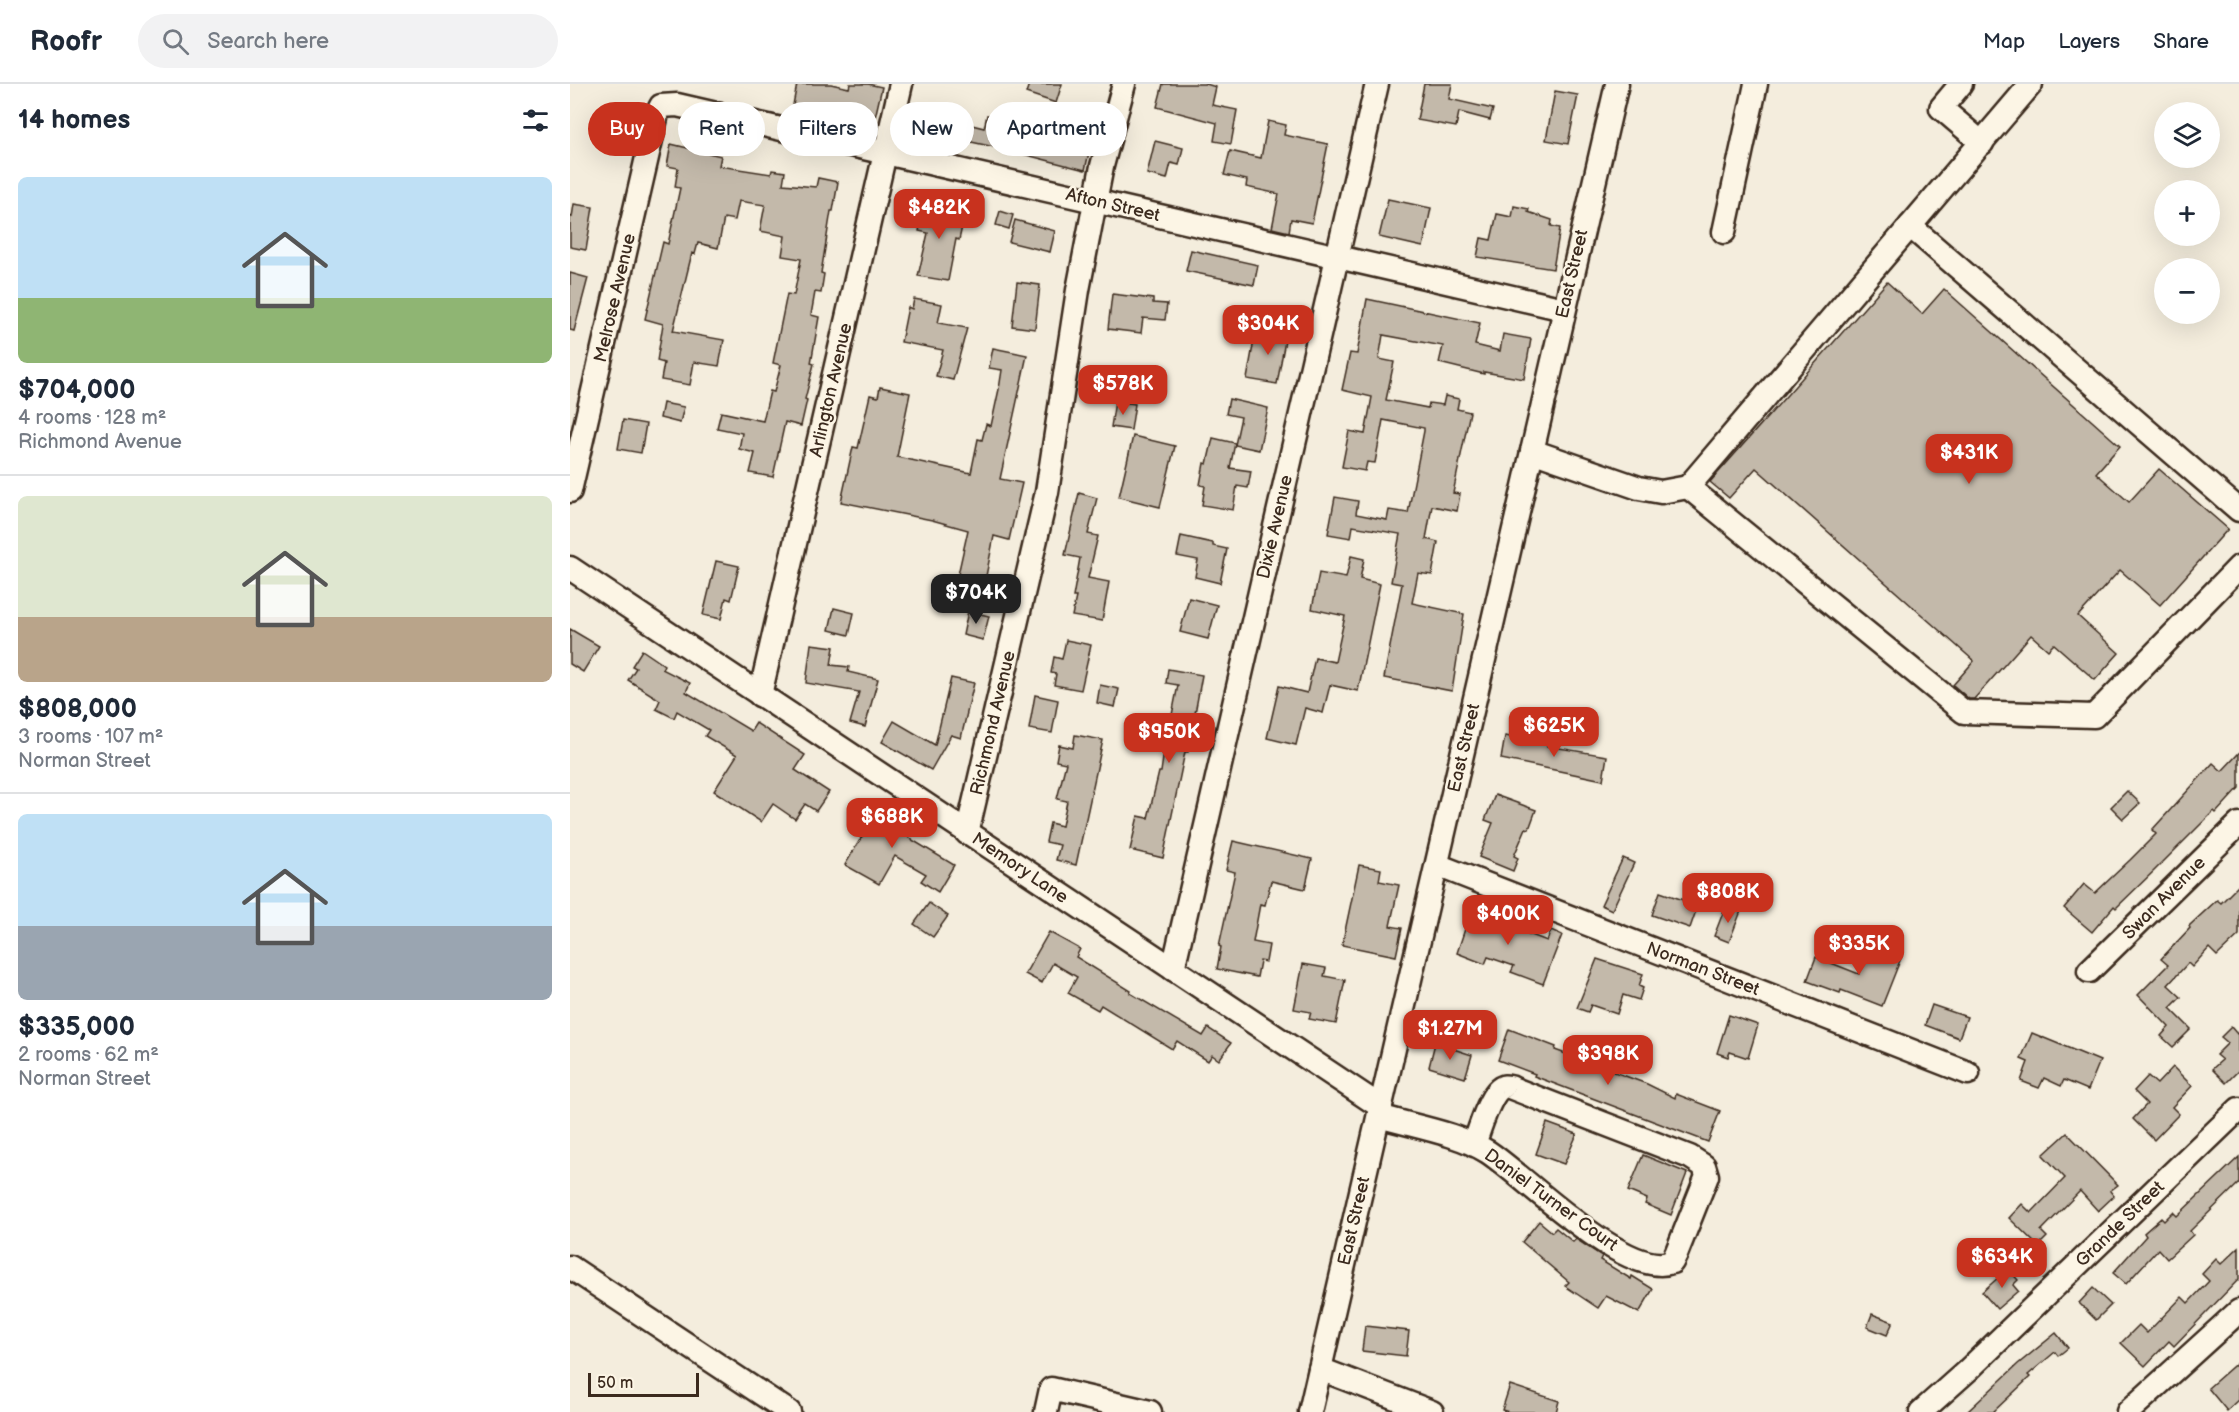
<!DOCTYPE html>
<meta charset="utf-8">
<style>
body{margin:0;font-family:"Balsamiq Sans",sans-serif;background:#f2f2f3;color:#1f2937;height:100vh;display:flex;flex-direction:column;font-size:22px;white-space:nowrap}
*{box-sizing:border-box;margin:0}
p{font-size:20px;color:#747a83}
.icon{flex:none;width:33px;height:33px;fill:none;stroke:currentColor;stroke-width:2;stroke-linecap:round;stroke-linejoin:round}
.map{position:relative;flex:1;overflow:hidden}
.details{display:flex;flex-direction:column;background:#fff;width:570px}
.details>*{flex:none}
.guide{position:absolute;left:18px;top:18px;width:570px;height:54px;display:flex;gap:12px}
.tools{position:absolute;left:1584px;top:18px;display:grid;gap:12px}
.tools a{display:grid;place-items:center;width:66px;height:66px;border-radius:50%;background:#fff;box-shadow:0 6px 24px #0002;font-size:30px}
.scale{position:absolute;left:18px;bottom:15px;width:111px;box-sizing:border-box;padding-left:6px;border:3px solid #3b2a1e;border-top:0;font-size:16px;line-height:21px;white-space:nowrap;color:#3b2a1e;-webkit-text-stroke:4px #fcf5e5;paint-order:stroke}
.price{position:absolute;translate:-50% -51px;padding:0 14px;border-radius:12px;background:#c8321e;color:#fff;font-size:20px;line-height:39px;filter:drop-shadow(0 2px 3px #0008)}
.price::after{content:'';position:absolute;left:50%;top:36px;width:18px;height:14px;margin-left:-9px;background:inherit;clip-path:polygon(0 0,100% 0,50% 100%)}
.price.selected{background:#222;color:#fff}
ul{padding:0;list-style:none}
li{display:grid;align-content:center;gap:12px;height:318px;padding:0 18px}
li+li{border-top:2px solid #e0e1e3}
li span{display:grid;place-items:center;height:186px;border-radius:9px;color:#555}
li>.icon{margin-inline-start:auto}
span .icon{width:108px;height:108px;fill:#fffc;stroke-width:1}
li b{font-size:26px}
h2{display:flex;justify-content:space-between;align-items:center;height:72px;padding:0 18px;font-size:26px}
.chip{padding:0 21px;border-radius:27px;background:#fff;box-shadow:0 6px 24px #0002;font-size:21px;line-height:54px}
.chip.selected{background:#c8321e;color:#fff}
header{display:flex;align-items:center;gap:36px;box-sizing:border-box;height:84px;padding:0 30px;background:#fff;border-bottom:2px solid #e0e1e3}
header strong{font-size:28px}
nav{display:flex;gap:33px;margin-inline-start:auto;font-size:21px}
.search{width:420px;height:54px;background:#f2f2f3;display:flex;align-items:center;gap:15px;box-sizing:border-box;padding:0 21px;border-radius:33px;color:#747a83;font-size:22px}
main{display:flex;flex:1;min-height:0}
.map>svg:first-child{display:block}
</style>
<header>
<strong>Roofr</strong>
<div class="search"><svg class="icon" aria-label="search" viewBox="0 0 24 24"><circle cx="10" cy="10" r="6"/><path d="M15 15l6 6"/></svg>Search here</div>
<nav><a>Map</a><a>Layers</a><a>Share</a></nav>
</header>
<main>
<section class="details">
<h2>14 homes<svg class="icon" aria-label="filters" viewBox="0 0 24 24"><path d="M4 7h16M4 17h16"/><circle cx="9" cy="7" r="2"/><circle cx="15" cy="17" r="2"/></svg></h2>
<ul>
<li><span style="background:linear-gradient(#bfe0f5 65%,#8fb573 0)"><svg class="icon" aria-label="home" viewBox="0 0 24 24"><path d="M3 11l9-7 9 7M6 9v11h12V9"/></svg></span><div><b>$704,000</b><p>4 rooms · 128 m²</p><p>Richmond Avenue</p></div></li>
<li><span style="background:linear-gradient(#dfe7d0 65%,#b9a48a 0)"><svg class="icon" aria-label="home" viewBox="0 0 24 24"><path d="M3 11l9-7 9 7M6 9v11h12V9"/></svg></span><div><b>$808,000</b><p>3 rooms · 107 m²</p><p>Norman Street</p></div></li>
<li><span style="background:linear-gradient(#bfe0f5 60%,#9aa5b1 0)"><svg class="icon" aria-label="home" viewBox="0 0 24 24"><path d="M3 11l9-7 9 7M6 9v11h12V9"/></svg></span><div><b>$335,000</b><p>2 rooms · 62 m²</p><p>Norman Street</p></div></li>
</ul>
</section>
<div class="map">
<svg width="1669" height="1328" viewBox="0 0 1669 1328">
<rect width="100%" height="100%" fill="#f4eddd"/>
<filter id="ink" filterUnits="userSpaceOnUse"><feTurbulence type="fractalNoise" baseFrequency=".0167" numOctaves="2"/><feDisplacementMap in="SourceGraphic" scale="12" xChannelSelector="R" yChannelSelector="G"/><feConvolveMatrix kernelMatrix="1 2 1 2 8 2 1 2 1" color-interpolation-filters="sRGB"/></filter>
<g filter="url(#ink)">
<g fill="#c3b9aa" stroke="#3b2a1e" stroke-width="1.5">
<polygon points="227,0 261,0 279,4 280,0 298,0 312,3 304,38 273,30 274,25 241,19 240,24 223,21"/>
<polygon points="459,0 492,0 486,19 456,9"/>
<polygon points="593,0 636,0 646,3 642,21 667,26 661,60 644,57 647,39 587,23"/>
<polygon points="854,0 882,0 879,15 923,25 920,36 889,28 886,43 847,36"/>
<polygon points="985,7 1008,11 998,60 976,56"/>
<polygon points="351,25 386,33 386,37 414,44 417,31 465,43 463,51 491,58 497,35 525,42 515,86 429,64 355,48 357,40 347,38"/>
<polygon points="698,37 716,41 714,51 758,60 742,139 721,135 719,148 702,144 709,110 676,103 677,96 654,91 660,67 691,74"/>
<polygon points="585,57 613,64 609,81 601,79 597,95 577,90"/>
<polygon points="101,60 151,72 149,82 201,90 202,86 215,88 213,100 246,103 248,94 268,98 263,127 261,127 251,189 254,190 251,209 245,208 241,231 249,233 241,279 244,280 235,315 237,316 231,342 215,338 203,393 180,389 185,369 169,365 172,349 147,344 151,328 193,337 200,307 204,308 211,281 203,279 217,210 224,211 231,175 212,172 215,152 190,147 195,121 169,117 165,136 154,134 148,164 128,159 125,170 122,169 103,247 154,256 149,282 124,278 120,301 91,296 94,279 87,277 93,240 75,235 93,158 98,160 110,104 105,103 108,84 97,82"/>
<polygon points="356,114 369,117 368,123 395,129 389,156 386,155 378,197 348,192 358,149 349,147"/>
<polygon points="818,115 861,124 853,163 809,153"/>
<polygon points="4,120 23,123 16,166 0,163 0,132 2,133"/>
<polygon points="944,122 959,125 958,128 982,136 981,142 990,144 983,185 907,173 911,154 921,156 927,130 942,133"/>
<polygon points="430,127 443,131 439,145 426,141"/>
<polygon points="445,136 485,147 480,168 439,158"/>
<polygon points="621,166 688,181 684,201 616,187"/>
<polygon points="0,189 18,194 4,247 0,246"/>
<polygon points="447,198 470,201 465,245 442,242"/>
<polygon points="1317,198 1352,230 1374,205 1550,362 1526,389 1559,418 1589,385 1658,445 1590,521 1550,486 1508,532 1549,569 1525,596 1484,560 1478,566 1461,551 1404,615 1399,615 1383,601 1404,577 1186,384 1159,414 1140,398"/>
<polygon points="542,210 583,215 583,219 597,220 595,236 573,234 571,249 538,245"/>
<polygon points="344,215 372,220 368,239 397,244 383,296 366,292 373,266 331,258 338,223 342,225"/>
<polygon points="797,215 910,239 905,261 930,267 933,250 961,255 954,295 914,288 914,290 869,279 873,262 813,251 809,275 824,278 816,316 858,324 859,319 873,321 875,312 889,315 887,325 900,328 883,409 890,410 887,427 862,422 856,455 868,458 862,491 848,489 842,519 894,530 882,607 814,594 832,500 821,498 830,450 783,442 781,454 758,450 765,413 788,417 786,430 817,436 819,426 838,429 854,347 854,344 813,336 805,379 797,378 795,387 772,383 779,347 795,350 802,313 772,306 780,269 787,270"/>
<polygon points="695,243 717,246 707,300 677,295 684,256 693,257"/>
<polygon points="423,264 457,271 430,395 452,399 439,456 424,452 412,512 391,508 394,496 387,495 398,446 362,436 271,418 283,363 288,364 300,311 308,313 310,303 340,309 327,373 401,389 408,355 412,356 416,340 421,342 429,305 432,286 419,284"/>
<polygon points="659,315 698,324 689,366 665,361 671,333 656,330"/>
<polygon points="545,317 565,320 561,346 541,343"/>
<polygon points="93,319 114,323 110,339 90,334"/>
<polygon points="53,336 76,340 71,369 48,365"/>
<polygon points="563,352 605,362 590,423 549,413"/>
<polygon points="643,354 665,359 660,384 681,387 678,404 667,402 663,426 632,421 635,402 630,401 634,379 637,380"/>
<polygon points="509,409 527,414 518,450 528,452 518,494 539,498 532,537 502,532 506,513 503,513 510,474 495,471"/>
<polygon points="611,452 643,459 643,462 657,465 650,499 625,493 628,476 607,472"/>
<polygon points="781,472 794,475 790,495 810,500 788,607 760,601 753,629 735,624 726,661 697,654 709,602 737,609 745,574 765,578 775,532 742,525 749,489 776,494"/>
<polygon points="146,477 169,482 161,516 156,514 151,535 133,531"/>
<polygon points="619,514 647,521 638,555 610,548"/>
<polygon points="264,524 284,529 279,551 259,546"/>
<polygon points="398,527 419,532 413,556 393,551"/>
<polygon points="0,545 29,562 13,588 0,580"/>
<polygon points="496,556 521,561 511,606 484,601 486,590 481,589 484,573 492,575"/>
<polygon points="241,560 264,563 261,581 279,583 278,588 308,595 295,643 280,639 289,608 236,599"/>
<polygon points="72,566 94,581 92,585 120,599 116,608 181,647 186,639 235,671 225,686 259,708 246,727 235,720 225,735 203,720 191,738 144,707 167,671 135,652 139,646 107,627 104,634 86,625 90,616 58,596 66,584 62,582"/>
<polygon points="598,585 632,591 618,668 615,668 593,774 560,766 568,732 578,734 589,688 591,688 595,660 585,658 586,650 575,649 576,637 600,641 608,601 596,599"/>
<polygon points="381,594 404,599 391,654 381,651 361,686 312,658 324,637 365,661"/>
<polygon points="530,601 549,605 545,623 527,619"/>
<polygon points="465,611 488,616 482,649 459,645"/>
<polygon points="505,651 533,656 506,781 486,776 490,761 476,758 480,739 492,742 497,717 487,715 496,679 486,677 489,661 503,664"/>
<polygon points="935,652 978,659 977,662 1037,672 1033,696 931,675"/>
<polygon points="1669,669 1669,704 1646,729 1644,727 1584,787 1546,824 1544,822 1522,848 1494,824 1514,800 1525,809 1560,776 1586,750 1582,746 1643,679 1652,687"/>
<polygon points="1557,707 1570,719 1553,735 1541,723"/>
<polygon points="925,711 966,726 959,745 956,744 944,772 948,774 943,787 909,773 923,739 915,736"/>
<polygon points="295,716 321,732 319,734 343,748 339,754 384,781 368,808 351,797 356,790 325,772 309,800 275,781 294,749 280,741"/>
<polygon points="663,757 742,775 735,805 701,797 695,821 690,820 683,858 699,861 696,878 690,877 687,893 647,885 651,863 649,862 665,788 656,786"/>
<polygon points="1053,774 1064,779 1042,826 1031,821"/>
<polygon points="789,781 811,785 809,797 829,801 820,842 832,844 826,872 772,861"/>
<polygon points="1669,801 1669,851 1647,872 1639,864 1622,883 1618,879 1598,901 1611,913 1600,924 1621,945 1603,963 1591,952 1599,943 1568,911 1598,881 1591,875 1620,844 1619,842 1647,816 1651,819"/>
<polygon points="1090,808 1128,821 1120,844 1082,831"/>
<polygon points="359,819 378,832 363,853 344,840"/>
<polygon points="1156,821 1171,827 1159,858 1144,852"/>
<polygon points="902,824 932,835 930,839 977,857 981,846 992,851 973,900 941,888 944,882 918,873 915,880 887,869"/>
<polygon points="479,848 510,865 506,873 561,907 560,909 633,952 638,944 661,959 649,976 642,971 638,977 607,957 602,965 531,921 528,926 498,909 507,893 483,879 472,899 455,890"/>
<polygon points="1301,861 1331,874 1312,922 1271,906 1270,909 1237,897 1246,873 1289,890"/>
<polygon points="1027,875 1073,890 1069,902 1073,904 1069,916 1053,911 1047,930 1021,921 1018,928 1007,924"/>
<polygon points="733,880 756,884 754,892 775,896 766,940 739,935 741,928 724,925"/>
<polygon points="1362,921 1397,933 1389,954 1355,941"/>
<polygon points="1159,931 1188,941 1178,974 1160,968 1158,973 1147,969"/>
<polygon points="1661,943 1667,950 1669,948 1669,986 1656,999 1642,985 1652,976 1646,971 1658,959 1651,953"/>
<polygon points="939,945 986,963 985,966 1077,1000 1105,1014 1106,1010 1150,1027 1138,1058 964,992 965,990 928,976"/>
<polygon points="1462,949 1530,977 1518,1006 1494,996 1491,1002 1474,994 1469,1004 1451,997 1458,978 1451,975"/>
<polygon points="865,959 902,971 895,994 859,983"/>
<polygon points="1603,983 1622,1002 1602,1023 1609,1030 1584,1056 1563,1035 1577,1020 1564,1007 1578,992 1587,1000"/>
<polygon points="977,1039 1007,1050 994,1080 966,1070"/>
<polygon points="1497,1049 1548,1101 1540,1107 1544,1112 1528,1127 1510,1107 1471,1147 1477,1153 1468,1162 1439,1134 1452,1120 1461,1129 1495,1094 1473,1071"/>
<polygon points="1073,1071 1117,1089 1101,1131 1075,1120 1077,1115 1058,1107"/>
<polygon points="1669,1073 1669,1099 1620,1147 1623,1151 1597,1175 1588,1165 1556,1200 1543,1189 1576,1152 1574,1149 1591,1134 1594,1137 1603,1128 1607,1132"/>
<polygon points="969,1137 982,1148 986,1144 1003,1158 1006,1155 1032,1172 1030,1176 1061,1195 1062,1192 1083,1205 1069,1229 1036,1212 1028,1224 995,1202 999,1198 952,1158"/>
<polygon points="1669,1163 1669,1195 1604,1262 1599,1257 1575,1282 1551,1259 1569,1241 1577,1249 1612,1213 1618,1219 1639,1197 1632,1190 1646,1175 1651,1180"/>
<polygon points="1438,1185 1448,1196 1443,1201 1448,1207 1427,1225 1412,1208"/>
<polygon points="1523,1204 1541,1221 1526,1236 1509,1219"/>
<polygon points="1302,1230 1323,1238 1317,1251 1297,1243"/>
<polygon points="795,1242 839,1247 836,1272 792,1267"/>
<polygon points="1486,1249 1498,1264 1488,1272 1485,1268 1458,1291 1460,1293 1423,1328 1397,1328 1448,1280"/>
<polygon points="1669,1277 1669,1316 1657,1327 1638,1304"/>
<polygon points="940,1301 989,1317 986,1328 939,1328 932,1326"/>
</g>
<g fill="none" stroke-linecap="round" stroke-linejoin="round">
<g stroke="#3b2a1e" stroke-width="27">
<g id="minor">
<polyline points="1391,0 1371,24 1412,59"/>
<polyline points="1461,0 1118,403 1394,628 1524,632 1669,483"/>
<polyline points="1340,142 1669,426"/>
<polyline points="1154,148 1186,0"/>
<polyline points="962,367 1069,404 1091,408 1118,403"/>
<polyline points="0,407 87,30 91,22 107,21 994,225"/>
<polyline points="0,484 811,1023"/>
<polyline points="190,611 331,0"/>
<polyline points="397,749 477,408 508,206 532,82 554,0"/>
<polyline points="867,781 1398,989"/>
<polyline points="603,885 807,0"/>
<polyline points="1519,887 1669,740"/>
<path d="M809,1032C842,1042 888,1049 918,1068C956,1093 1056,1196 1102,1178L1106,1170L1137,1092L1134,1082L1120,1073L942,1004C942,1003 933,1002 933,1003C921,1005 908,1050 904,1061"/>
<polyline points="0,1183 219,1328"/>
<polyline points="750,1285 862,1328"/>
<polyline points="476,1328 481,1305 580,1328"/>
<polyline points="740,1328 1047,0"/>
<polyline points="1351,1328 1398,1286 1669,1025"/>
<polyline points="1558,1328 1669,1227"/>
</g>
</g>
<use href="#minor" stroke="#fcf5e5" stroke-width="22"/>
</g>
</g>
<g text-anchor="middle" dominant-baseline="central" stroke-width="5" stroke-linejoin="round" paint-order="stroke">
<g font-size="18" fill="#3b2a1e" stroke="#fcf5e5">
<text transform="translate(543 121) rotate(13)">Afton Street</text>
<text transform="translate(1002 190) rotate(-77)">East Street</text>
<text transform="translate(45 214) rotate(-77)">Melrose Avenue</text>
<text transform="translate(261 306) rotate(-77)">Arlington Avenue</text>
<text transform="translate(705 443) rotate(-77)">Dixie Avenue</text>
<text transform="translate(423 639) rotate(-77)">Richmond Avenue</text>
<text transform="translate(894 664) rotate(-77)">East Street</text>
<text transform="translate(450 784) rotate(34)">Memory Lane</text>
<text transform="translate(1594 814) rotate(-45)">Swan Avenue</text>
<text transform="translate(1133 885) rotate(21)">Norman Street</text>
<text transform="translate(981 1116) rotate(36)">Daniel Turner Court</text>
<text transform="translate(784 1137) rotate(-77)">East Street</text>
<text transform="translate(1550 1140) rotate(-44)">Grande Street</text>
</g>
</g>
</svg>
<div class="tools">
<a><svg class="icon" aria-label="layers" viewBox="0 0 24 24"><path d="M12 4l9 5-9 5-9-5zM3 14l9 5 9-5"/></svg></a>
<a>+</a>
<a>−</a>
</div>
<div class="scale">50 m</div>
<b class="price" style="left:369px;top:156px">$482K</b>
<b class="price" style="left:698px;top:272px">$304K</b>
<b class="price" style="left:553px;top:332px">$578K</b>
<b class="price" style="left:1399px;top:401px">$431K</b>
<b class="price selected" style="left:406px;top:541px">$704K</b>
<b class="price" style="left:984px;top:674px">$625K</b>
<b class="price" style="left:599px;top:680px">$950K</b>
<b class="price" style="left:322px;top:765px">$688K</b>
<b class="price" style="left:1158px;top:840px">$808K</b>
<b class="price" style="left:938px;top:862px">$400K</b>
<b class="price" style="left:1289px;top:892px">$335K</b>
<b class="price" style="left:880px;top:977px">$1.27M</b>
<b class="price" style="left:1038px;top:1002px">$398K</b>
<b class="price" style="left:1432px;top:1205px">$634K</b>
<div class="guide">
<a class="chip selected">Buy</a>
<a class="chip">Rent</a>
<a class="chip">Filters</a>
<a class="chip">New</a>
<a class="chip">Apartment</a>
</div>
</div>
</main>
